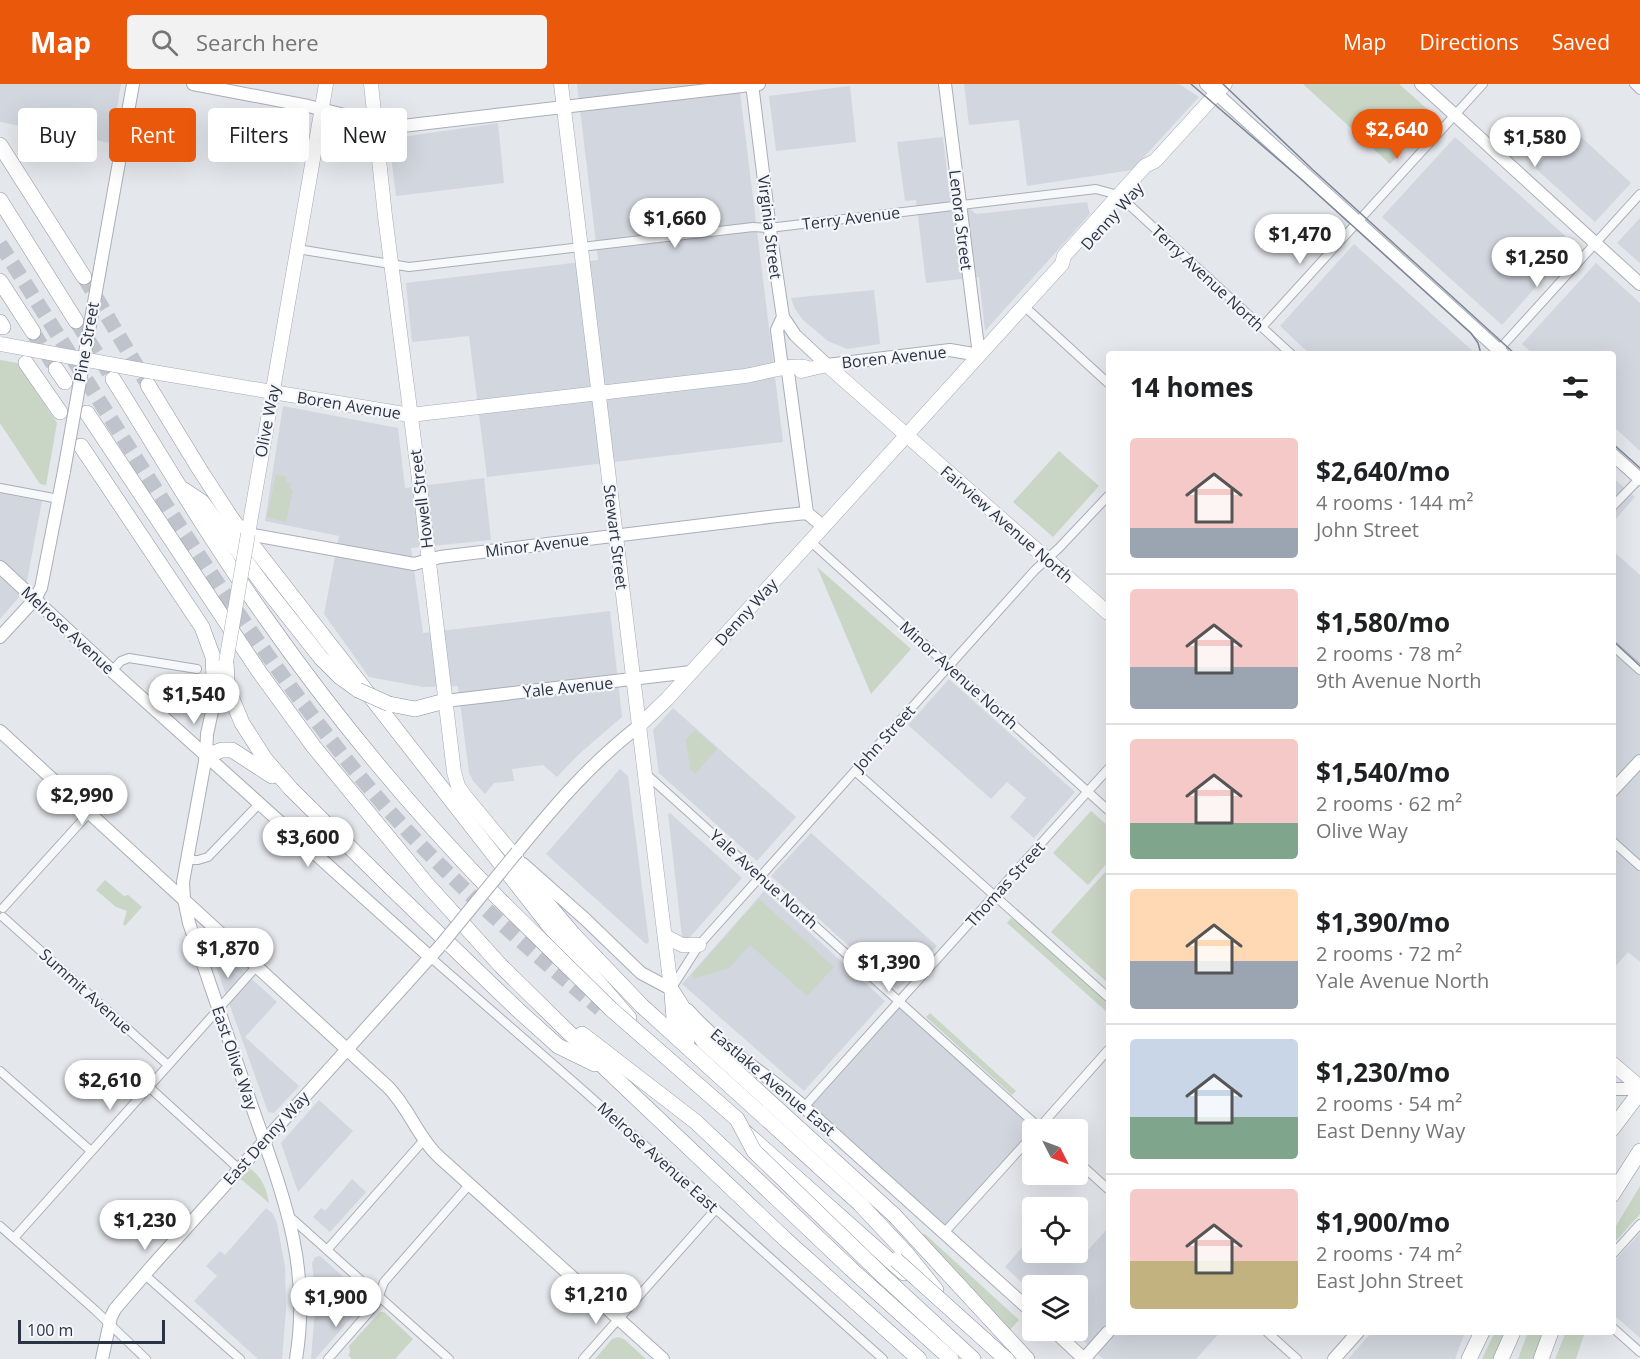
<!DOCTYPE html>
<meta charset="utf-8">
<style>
body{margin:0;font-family:"Open Sans",sans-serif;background:#f2f2f2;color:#202124;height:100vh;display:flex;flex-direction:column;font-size:22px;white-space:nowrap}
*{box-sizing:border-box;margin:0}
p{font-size:20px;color:#757577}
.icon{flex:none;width:33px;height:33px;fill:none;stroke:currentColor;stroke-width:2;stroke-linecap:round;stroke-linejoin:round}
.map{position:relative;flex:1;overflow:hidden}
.sheet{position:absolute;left:1106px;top:267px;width:510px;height:984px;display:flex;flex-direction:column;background:#fff;border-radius:6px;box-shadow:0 6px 24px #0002}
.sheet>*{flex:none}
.hud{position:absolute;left:18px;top:24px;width:570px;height:54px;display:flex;gap:12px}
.needle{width:39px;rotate:132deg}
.tools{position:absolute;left:1022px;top:1035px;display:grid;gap:12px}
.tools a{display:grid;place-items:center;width:66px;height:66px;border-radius:6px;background:#fff;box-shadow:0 6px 24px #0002;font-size:30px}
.scale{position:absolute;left:18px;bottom:15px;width:147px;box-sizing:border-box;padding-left:6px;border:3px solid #2b3445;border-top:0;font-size:16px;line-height:21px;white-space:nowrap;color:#2b3445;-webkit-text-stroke:4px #f4f6f9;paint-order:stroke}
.price{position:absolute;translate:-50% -51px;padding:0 14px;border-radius:21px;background:#fff;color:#222;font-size:20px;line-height:39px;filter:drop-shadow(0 2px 3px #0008)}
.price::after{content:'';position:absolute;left:50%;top:36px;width:18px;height:14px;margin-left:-9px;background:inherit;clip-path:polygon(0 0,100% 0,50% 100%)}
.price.on{background:#ea580c;color:#fff}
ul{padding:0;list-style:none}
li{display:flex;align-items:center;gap:18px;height:150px;padding:0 24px}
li+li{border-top:2px solid #e0e0e0}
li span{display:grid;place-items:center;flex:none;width:168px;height:120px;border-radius:6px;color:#555}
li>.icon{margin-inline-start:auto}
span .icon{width:72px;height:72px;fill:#fffc;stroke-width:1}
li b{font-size:26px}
h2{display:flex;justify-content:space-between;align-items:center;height:72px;padding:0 24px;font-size:26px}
.tag{padding:0 21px;border-radius:6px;background:#fff;box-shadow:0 6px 24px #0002;font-size:21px;line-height:54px}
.tag.on{background:#ea580c;color:#fff}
header{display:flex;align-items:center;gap:36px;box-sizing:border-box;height:84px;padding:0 30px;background:#ea580c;color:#fff}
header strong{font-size:28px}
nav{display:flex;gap:33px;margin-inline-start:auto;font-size:21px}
.search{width:420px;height:54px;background:#f2f2f2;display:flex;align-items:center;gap:15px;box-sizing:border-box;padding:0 21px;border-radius:6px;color:#757577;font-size:22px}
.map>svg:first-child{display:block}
</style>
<header>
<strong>Map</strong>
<div class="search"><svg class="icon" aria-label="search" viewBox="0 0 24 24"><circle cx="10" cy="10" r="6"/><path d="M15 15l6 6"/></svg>Search here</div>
<nav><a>Map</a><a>Directions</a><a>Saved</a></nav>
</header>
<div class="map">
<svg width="1640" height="1275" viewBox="0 0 1640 1275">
<rect width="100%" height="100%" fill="#e4e7ec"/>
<g fill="#d2d6de">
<polygon points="0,0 121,0 111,59 0,38"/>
<polygon points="577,0 739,0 783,358 487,393 469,252 412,258 406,199 598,176"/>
<polygon points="964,0 1179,0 1199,13 1132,86 1027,102 1019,36 969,41"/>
<polygon points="850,2 856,58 776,67 769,12"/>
<polygon points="498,39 504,99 396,112 389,55"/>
<polygon points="1567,40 1631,99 1595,138 1535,84 1563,53 1558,49"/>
<polygon points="943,53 949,107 976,130 1087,118 1090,130 985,247 979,193 926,199 916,116 905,117 897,58"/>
<polygon points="1455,53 1574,160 1502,241 1382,133"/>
<polygon points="1640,134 1640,179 1617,159"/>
<polygon points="1354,160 1476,270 1310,270 1280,242"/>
<polygon points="1596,179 1640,219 1640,367 1613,342 1612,270 1533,270 1522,260"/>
<polygon points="874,206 880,260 847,265 828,257 803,236 795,225 791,214"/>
<polygon points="283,322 398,344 405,404 484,394 491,456 411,464 423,549 610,527 622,633 579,670 557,693 543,681 512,685 514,697 494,699 485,710 473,697 469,689 458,602 423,603 369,593 324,530 339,452 265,437"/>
<polygon points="1613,394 1635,413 1613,438"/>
<polygon points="0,409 42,417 27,497 19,513 0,535"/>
<polygon points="1613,467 1640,491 1640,878 1628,868 1613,885"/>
<polygon points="949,595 1075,708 1034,754 1010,733 1026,714 1007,698 991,715 908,641"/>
<polygon points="673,624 796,733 757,777 659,689 653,646"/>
<polygon points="620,685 628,692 649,858 646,860 546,770"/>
<polygon points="670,729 742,794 690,853 685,855 682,852 668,730"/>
<polygon points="811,749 937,862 898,906 771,792"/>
<polygon points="764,807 885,917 804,1007 682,900"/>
<polygon points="212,859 277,918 245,953 299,1002 274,1029 268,1028 209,863"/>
<polygon points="899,917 1037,1045 1032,1046 1032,1052 944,1149 804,1023"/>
<polygon points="319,1016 353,1047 298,1108 281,1059"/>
<polygon points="352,1095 366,1108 330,1148 313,1133 321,1124 325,1127"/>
<polygon points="266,1124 273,1130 277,1139 285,1183 286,1226 282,1275 258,1275 194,1217 217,1192 206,1182 220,1167 225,1171"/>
<polygon points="1108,1144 1108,1248 1220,1248 1196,1275 1103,1275 1073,1247 1077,1246 1077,1202 1032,1202 1032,1208 1005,1183 1032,1152 1032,1168 1074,1169 1081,1174"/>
<polygon points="1640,1149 1640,1254 1613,1230 1612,1180"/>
<polygon points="320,1172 368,1215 315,1275 311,1275 315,1227 314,1196 312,1179 315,1173"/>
<polygon points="1372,1248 1465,1248 1455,1275 1348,1275"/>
</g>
<g fill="#c9d6c5">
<polygon points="1303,0 1399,0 1434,31 1390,80"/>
<polygon points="0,276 17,279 57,339 46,401 40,400 0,339"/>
<polygon points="1059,367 1099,402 1053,453 1013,418"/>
<polygon points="276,391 287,393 286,398 291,400 290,405 293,406 286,438 267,433"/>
<polygon points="817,483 911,565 871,610"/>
<polygon points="695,646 717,665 695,690 690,685 686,655"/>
<polygon points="1091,727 1108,742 1108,778 1088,801 1053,769"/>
<polygon points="1108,785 1108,899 1051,848"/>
<polygon points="105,796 124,812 128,811 142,823 125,842 123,840 127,827 116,823 96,806"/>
<polygon points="759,815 834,883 807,912 750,861 729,884 693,895 692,890"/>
<polygon points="1011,834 1020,840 1108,919 1108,929 1007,839"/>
<polygon points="930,929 1016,1007 1012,1011 926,933"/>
<path d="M251,1085C263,1096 266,1103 269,1119L242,1096L238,1095Z"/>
<polygon points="1640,1102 1640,1130 1613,1160 1613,1147"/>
<polygon points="925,1150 1019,1236 1009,1247 921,1151"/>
<polygon points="380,1228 384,1228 413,1255 395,1275 352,1275 348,1271 350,1269 349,1262"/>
<polygon points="1495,1248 1511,1248 1501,1275 1482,1275"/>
<polygon points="1528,1248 1543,1248 1533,1275 1518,1275"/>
<polygon points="1566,1248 1585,1248 1576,1275 1555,1275"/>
<polygon points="618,1253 624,1255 646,1275 595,1275 612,1255"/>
</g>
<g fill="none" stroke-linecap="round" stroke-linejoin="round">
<g stroke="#bfc3cb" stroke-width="15" stroke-dasharray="15 8" stroke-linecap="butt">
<path d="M0,160C115,339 223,523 357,689C428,777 513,852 600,925"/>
<polyline points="84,193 148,301"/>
<polyline points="76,237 113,295"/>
<polyline points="33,248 56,285"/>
</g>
<g stroke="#a9aeb7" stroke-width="10">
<g id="street">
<polyline points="1634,0 1640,6"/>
<polyline points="1125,117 1291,270"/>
<polyline points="297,165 409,183 753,143 769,144 1096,105 1118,111"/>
<polyline points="1024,222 1108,299"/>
<polyline points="1262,243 1483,0"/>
<polyline points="1495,270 1640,110"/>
<polyline points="0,404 59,415"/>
<polyline points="1612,423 1640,394"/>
<polyline points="810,457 1108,726"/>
<polyline points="1612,561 1640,586"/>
<polyline points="112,587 121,577 129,574 197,585"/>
<polyline points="855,687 1108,913"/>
<polyline points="645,689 1042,1046"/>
<polyline points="1612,757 1640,782"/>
<polyline points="187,776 198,776 208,773 259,720"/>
<polyline points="3,824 89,729"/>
<polyline points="3,833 168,981"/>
<polyline points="430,873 584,1007 883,1275"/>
<polyline points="673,902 699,861 1035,486 1059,464 1108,412"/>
<polyline points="0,987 91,1067"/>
<polyline points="149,1003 239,1085"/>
<polyline points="804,1023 1108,685"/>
<polyline points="1037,1046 1108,966"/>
<polyline points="1077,1077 1108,1105"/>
<polyline points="289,1132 449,1275"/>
<polyline points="0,1142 95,1226 146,1275"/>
<polyline points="944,1149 1032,1052"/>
<polyline points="14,1154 256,883"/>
<polyline points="327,1166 423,1057"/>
<polyline points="1612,1171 1640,1140"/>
<polyline points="145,1191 240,1275"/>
<polyline points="1612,1243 1640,1268"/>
<polyline points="1267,1248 1297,1275"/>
<polyline points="328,1275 376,1220 384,1198 469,1101"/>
<polyline points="583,1275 716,1125"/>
</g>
</g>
<g stroke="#a9aeb7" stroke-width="14">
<g id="secondary">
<polyline points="193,0 308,22 394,43 759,0"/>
<polyline points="752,0 771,153 783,233 777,246 782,284"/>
<polyline points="1206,0 1503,270"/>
<polyline points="1421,0 1640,200"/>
<polyline points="101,179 133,0"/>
<polyline points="783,233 795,251 827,281 950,266 979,271 945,0"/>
<polyline points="788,288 807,429"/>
<polyline points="1612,370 1640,395"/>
<polyline points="248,450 414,480 440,473 777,432 807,429 824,443"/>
<polyline points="0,483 112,587 430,873"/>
<polyline points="0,553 35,515 41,504 64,387"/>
<path d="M217,605L207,650L206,672L183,798L184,815L189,839C209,899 230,958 250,1017C281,1106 312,1178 296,1275"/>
<polyline points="445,617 691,588"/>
<path d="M0,647L388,1003C409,1024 417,1052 438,1072L663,1275"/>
<polyline points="1612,707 1640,677"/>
<path d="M517,768C556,720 590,680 640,641"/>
<polyline points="523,780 585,835 641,889 671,905 675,910"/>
<path d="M688,926C721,964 767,990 804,1023L1032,1228"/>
<polyline points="1612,1005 1640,1005"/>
<polyline points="1053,1246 1084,1275"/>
<polyline points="102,1275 111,1233 115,1225 152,1182 441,861"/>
<polyline points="1084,1275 1108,1248"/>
<polyline points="1334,1275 1358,1248"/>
</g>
</g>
<g stroke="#a3abb8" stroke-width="15">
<g id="primary">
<polyline points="371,0 385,132 420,403 454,688 458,702 465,712 513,770"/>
<polyline points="561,0 671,905"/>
<polyline points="801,287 827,281 1108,529"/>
<path d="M153,288L410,331L745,292C759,290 797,278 808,284"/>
<polyline points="248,450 326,0"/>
<polyline points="640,641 667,615 1062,180 1064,172 1145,82 1155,77 1225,0"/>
<polyline points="665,852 682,861 699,861"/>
<polyline points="1612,979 1640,1003"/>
</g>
</g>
<g stroke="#8b94a3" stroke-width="16">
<g id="highway">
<polyline points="0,61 84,193"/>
<polyline points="0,116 76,237"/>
<polyline points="0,197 33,248"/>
<polyline points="0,238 3,243"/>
<polyline points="26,279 60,328"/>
<polyline points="56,285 65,298"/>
<path d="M113,295C163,375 210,456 265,533C335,633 414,728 500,816"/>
<polyline points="148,301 200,386 232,435 547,839 629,934"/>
<polyline points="87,329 260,589 314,663 426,799 501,882 608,987 785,1155 919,1275"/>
<polyline points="81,362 202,543 213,573 215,613"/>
<polyline points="184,406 202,418 261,498 321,574 340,593 358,606"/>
<polyline points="226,578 227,597 232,615 242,639 265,675 291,705 387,800 518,926 558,962 595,980"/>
<polyline points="389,620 415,625 445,617"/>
<polyline points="206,672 222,666 232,666 272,692"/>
<polyline points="513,770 536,806 573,850 642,922 860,1120 907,1170 936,1206"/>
<polyline points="671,905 704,958 894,1131 1027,1275"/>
<polyline points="672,910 674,934 687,957"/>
<polyline points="582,950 696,1038 851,1185 951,1275"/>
<polyline points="1612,1045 1640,1008"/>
<polyline points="745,1048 904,1189"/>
<polyline points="1612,1111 1640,1067"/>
<polyline points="882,1191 973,1275"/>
<polyline points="1469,1275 1482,1248"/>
<polyline points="1501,1275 1513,1248"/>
<polyline points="1541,1275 1551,1248"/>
</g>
</g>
<use href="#street" stroke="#f7f8fa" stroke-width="8"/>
<use href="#secondary" stroke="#fff" stroke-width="12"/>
<use href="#primary" stroke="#fff" stroke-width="14"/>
<use href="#highway" stroke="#fff" stroke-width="15"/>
<g stroke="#7d8696" stroke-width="1.5">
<polyline points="1191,0 1301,95 1471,249 1478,259 1481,270"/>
<polyline points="1223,0 1312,85 1515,270"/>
<polyline points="1612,359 1640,384"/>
<polyline points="1612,556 1640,582"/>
</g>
<g stroke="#a9aeb7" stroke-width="14" stroke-linecap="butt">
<g id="secondary-bridge">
<polyline points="64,387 101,179"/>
<polyline points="441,861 517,768"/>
</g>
</g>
<g stroke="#a3abb8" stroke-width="15" stroke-linecap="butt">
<g id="primary-bridge">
<polyline points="0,260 153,288"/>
<polyline points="226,578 248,450"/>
</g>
</g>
<g stroke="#8b94a3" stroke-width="16" stroke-linecap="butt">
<g id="highway-bridge">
<polyline points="358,606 389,620"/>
<polyline points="500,816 611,925 737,1035 754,1067 882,1191"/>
<polyline points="896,1176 1006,1275"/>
</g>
</g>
<use href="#secondary-bridge" stroke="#fff" stroke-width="12"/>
<use href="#primary-bridge" stroke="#fff" stroke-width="14"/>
<use href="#highway-bridge" stroke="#fff" stroke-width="15"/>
</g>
<g text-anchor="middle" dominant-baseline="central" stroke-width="4.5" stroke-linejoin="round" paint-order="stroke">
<g font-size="16" fill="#2b3445" stroke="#f4f6f9">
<text transform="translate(1112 132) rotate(-48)">Denny Way</text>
<text transform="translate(851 134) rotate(-7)">Terry Avenue</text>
<text transform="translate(961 136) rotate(83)">Lenora Street</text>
<text transform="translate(770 143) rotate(83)">Virginia Street</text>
<text transform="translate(1208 194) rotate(43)">Terry Avenue North</text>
<text transform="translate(86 258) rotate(-80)">Pine Street</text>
<text transform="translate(894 273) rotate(-6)">Boren Avenue</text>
<text transform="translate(349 321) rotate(9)">Boren Avenue</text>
<text transform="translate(267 337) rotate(-79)">Olive Way</text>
<text transform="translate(421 415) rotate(-97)">Howell Street</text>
<text transform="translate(1007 440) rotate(41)">Fairview Avenue North</text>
<text transform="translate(616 453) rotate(83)">Stewart Street</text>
<text transform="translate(537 461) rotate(-7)">Minor Avenue</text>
<text transform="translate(746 528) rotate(-48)">Denny Way</text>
<text transform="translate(68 546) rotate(43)">Melrose Avenue</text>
<text transform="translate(959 591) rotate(42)">Minor Avenue North</text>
<text transform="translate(568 603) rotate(-6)">Yale Avenue</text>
<text transform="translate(884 654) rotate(-48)">John Street</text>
<text transform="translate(764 795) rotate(42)">Yale Avenue North</text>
<text transform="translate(1005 800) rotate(-48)">Thomas Street</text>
<text transform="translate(86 907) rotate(42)">Summit Avenue</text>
<text transform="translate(235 974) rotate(71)">East Olive Way</text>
<text transform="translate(773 998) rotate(40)">Eastlake Avenue East</text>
<text transform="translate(266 1054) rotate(-48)">East Denny Way</text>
<text transform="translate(658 1073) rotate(42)">Melrose Avenue East</text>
</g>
</g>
</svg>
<div class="tools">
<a><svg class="needle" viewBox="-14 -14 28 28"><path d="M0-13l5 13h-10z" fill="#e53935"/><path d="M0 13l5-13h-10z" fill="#757577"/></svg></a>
<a><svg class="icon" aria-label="locate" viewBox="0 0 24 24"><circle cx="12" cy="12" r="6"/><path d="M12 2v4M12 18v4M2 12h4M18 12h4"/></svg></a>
<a><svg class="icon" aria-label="layers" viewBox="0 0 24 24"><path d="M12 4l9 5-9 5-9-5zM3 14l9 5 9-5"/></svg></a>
</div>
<div class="scale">100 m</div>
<b class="price on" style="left:1397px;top:76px">$2,640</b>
<b class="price" style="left:1535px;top:84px">$1,580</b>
<b class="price" style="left:675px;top:165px">$1,660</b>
<b class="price" style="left:1300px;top:181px">$1,470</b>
<b class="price" style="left:1537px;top:204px">$1,250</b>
<b class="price" style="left:194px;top:641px">$1,540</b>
<b class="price" style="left:82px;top:742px">$2,990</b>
<b class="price" style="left:308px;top:784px">$3,600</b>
<b class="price" style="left:228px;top:895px">$1,870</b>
<b class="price" style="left:889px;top:909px">$1,390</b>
<b class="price" style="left:110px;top:1027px">$2,610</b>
<b class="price" style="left:145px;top:1167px">$1,230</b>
<b class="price" style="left:596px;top:1241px">$1,210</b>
<b class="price" style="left:336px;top:1244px">$1,900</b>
<div class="hud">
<a class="tag">Buy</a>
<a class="tag on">Rent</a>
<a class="tag">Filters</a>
<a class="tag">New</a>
</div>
<section class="sheet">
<h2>14 homes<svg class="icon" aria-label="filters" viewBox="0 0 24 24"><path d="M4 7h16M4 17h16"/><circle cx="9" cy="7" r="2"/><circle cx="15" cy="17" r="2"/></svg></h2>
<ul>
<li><span style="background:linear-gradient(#f6c9c9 75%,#9aa5b1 0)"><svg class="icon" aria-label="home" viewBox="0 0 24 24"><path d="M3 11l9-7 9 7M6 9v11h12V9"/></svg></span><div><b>$2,640/mo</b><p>4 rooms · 144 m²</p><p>John Street</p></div></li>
<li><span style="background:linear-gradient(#f6c9c9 65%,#9aa5b1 0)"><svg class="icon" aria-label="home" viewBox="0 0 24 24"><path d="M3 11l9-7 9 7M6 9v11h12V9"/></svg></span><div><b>$1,580/mo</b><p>2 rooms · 78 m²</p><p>9th Avenue North</p></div></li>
<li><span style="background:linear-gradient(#f6c9c9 70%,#7fa58c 0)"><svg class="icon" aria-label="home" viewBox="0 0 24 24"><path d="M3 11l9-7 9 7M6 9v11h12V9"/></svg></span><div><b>$1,540/mo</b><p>2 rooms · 62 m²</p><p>Olive Way</p></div></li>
<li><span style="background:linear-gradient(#ffd9b3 60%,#9aa5b1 0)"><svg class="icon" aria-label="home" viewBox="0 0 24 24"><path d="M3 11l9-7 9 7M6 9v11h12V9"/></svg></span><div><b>$1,390/mo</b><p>2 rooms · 72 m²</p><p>Yale Avenue North</p></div></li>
<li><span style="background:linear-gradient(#c9d6e8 65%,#7fa58c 0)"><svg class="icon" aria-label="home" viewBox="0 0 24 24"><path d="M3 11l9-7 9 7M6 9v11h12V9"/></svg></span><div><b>$1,230/mo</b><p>2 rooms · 54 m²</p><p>East Denny Way</p></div></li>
<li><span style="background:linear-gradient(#f6c9c9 60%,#c2b280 0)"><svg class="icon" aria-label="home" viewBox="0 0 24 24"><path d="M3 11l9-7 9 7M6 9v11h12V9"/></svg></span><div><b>$1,900/mo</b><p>2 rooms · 74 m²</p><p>East John Street</p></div></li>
</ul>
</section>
</div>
